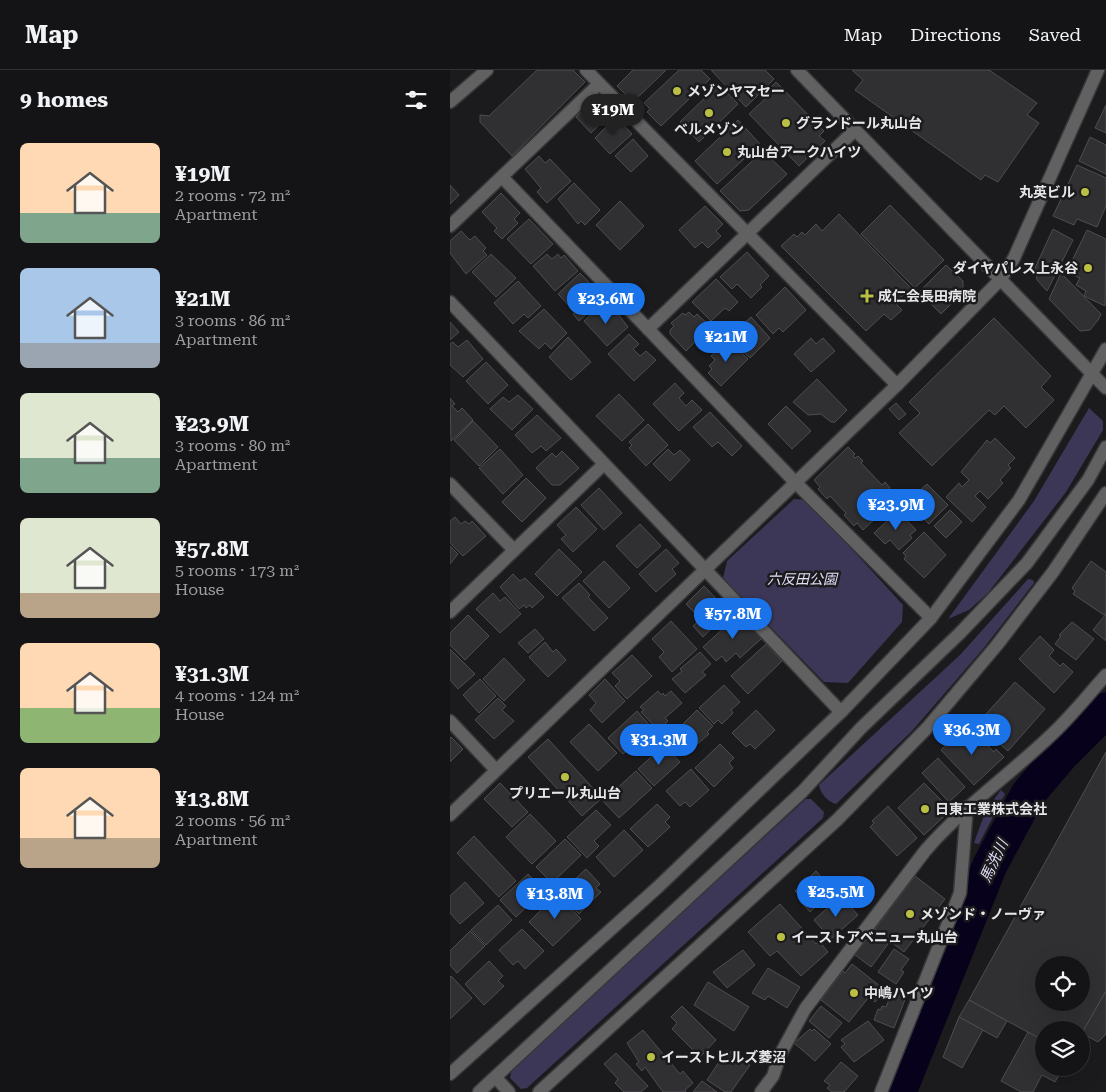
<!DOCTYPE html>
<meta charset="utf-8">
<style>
body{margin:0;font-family:"Roboto Serif","Noto Sans JP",serif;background:#1d1d1f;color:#f1f3f6;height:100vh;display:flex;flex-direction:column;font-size:19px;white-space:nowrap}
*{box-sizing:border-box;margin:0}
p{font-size:16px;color:#9d9ea1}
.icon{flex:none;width:28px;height:28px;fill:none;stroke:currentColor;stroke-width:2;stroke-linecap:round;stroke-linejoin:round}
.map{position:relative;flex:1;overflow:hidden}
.drawer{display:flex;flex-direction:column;background:#141416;width:450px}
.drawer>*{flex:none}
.fabs{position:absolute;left:585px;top:886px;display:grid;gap:10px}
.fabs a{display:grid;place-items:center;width:55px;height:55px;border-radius:50%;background:#141416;box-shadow:0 5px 20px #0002,0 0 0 1px #333335;font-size:25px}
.price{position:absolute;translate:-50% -42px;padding:0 11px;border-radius:18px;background:#1a73e8;color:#fff;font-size:16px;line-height:32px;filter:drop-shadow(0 1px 2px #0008)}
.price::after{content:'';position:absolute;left:50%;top:30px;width:15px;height:11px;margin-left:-8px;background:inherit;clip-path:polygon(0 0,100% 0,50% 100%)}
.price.current{background:#222;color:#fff}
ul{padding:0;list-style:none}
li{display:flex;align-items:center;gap:15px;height:125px;padding:0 20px}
li span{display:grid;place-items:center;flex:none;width:140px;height:100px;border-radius:8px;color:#555}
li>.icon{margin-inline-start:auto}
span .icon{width:60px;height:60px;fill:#fffc;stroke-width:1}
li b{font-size:21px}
h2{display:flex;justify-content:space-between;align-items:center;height:60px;padding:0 20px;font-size:21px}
header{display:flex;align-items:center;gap:30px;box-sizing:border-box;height:70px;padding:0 25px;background:#141416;border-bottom:1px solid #333335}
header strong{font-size:24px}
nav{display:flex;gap:28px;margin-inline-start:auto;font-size:18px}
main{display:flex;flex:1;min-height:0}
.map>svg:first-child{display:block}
</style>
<header>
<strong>Map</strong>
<nav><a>Map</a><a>Directions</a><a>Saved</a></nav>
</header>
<main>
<section class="drawer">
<h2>9 homes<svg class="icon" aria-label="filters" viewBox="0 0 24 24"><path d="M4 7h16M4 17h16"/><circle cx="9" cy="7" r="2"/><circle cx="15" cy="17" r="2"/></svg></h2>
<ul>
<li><span style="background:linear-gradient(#ffd9b3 70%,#7fa58c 0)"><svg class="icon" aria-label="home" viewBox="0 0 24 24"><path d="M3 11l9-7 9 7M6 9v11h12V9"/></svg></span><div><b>¥19M</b><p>2 rooms · 72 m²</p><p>Apartment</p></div></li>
<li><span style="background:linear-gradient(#a9c7e8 75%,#9aa5b1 0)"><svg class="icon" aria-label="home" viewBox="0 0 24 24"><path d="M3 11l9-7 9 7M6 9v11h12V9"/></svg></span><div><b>¥21M</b><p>3 rooms · 86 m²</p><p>Apartment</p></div></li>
<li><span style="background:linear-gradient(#dfe7d0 65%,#7fa58c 0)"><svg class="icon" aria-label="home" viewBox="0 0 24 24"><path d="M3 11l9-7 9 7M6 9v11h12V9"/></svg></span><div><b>¥23.9M</b><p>3 rooms · 80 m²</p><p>Apartment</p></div></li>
<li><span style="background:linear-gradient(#dfe7d0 75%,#b9a48a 0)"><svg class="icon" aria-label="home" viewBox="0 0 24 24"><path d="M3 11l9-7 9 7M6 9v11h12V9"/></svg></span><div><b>¥57.8M</b><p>5 rooms · 173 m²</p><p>House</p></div></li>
<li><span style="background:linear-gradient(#ffd9b3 65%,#8fb573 0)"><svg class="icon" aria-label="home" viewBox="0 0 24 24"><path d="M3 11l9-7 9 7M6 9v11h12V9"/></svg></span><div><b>¥31.3M</b><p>4 rooms · 124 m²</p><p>House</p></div></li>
<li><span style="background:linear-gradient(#ffd9b3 70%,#b9a48a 0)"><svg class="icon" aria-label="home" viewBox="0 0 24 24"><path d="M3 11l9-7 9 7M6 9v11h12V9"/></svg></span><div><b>¥13.8M</b><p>2 rooms · 56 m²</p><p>Apartment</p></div></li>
</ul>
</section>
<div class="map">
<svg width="656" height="1022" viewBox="0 0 656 1022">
<rect width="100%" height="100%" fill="#1b1a1d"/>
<g fill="#3d3757">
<polygon points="639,338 653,351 653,360 616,422 538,523 519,540 498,549 584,431"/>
<polygon points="344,429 357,430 453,535 452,552 398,613 374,612 273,508 277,491"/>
<path d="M578,509L583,510L584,513L533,579L462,661L386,734C378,732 370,723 369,715L510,585Z"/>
<polygon points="551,720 555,724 529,774 524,773 536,740"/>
<polygon points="356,729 361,729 374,742 373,748 77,1018 71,1019 60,1008 62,998"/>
</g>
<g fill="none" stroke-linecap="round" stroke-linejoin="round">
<polyline stroke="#07011b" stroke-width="35" points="449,1022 540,795 578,724 612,684 656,640"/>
</g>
<g fill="#302f32" stroke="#4e4d50" fill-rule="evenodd">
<polygon points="87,0 123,0 135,12 62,86 30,52 30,45 39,46"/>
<polygon points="183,0 216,0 183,32 167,16"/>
<polygon points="229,0 251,0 260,9 211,56 197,42 200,39 194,33"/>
<polygon points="261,0 315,0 324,9 296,37"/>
<polygon points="402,0 539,0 587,33 577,45 589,53 548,112 535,105 531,110 405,20 413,10"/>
<polygon points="326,12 374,61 369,66 375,71 349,96 299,44 319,25 316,22"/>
<polygon points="269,14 288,34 249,72 230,52"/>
<polygon points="147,27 150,30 154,27 165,40 141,63 126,47"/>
<polygon points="656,35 656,63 645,58"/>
<polygon points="166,47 182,64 160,84 145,68"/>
<polygon points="288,50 310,74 267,114 245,91"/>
<polygon points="640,67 656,75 656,104 629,91"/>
<polygon points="183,69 198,86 181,102 165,86"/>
<polygon points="313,81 337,104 299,140 290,141 270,121"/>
<polygon points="89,86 95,93 100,89 121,111 97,133 87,122 91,118 75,99"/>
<polygon points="627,95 656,108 656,136 647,157 627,149 624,155 603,146"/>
<polygon points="124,113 150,140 135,155 131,151 128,154 108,129"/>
<polygon points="0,115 9,125 0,134"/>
<polygon points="51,123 70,143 64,149 68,153 52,169 44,161 47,158 32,142"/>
<polygon points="170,131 194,156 170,180 146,155"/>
<polygon points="440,135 494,190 465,218 411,164"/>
<polygon points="255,136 273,154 266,161 271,166 258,178 252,172 245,178 229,160"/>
<polygon points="389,144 461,218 445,233 452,240 441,250 434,244 416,261 331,176 344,164 347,167 352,162 355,165 366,154 372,161"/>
<polygon points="79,149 103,174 81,194 57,169"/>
<polygon points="603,159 623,170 597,221 587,210 585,198"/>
<polygon points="637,160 656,169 655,236 634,226 636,221 626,215 630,208 620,204 622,199 619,197"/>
<polygon points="11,161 20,170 25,166 36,178 33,181 37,185 16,204 0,183 0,171"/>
<polygon points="297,182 319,206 310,215 312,217 301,228 287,214 282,219 270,207"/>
<polygon points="41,184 66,208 46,227 22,202"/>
<polygon points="97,184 102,189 108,184 111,188 114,185 128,201 105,221 83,196"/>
<polygon points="496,195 513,211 513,222 491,244 469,222"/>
<polygon points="130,203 154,228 129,251 123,244 125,242 108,224"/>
<polygon points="611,203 651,244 648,250 640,260 630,261 599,229"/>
<polygon points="266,209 288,232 279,241 275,238 261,251 242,232"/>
<polygon points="68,211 91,236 78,248 74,244 63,254 44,233"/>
<polygon points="335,217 356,240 333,262 329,258 323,264 306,245"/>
<polygon points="158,237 166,245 168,244 178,257 157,276 134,251 148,238 152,242"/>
<polygon points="94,239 117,263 101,279 95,273 89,279 69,261"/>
<polygon points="239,242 244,247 247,244 260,256 236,281 220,264 220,260 224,256 221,253 233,243 235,245"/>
<polygon points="301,247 320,268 300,288 279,267"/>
<polygon points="544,248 601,306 591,317 604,330 576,358 554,336 545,345 539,340 482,396 449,363 470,343 459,332"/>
<polygon points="0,252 9,262 0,270"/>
<polygon points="179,264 189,274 183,279 190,286 196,281 206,290 184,311 158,284"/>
<polygon points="118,267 141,292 121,310 99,287"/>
<polygon points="361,268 366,274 373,268 385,281 361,302 344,284"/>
<polygon points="17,270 33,289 13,307 0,295 0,274 3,272 8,277"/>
<polygon points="279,271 298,289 271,316 258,303 262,299 259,296 265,290 261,286"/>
<polygon points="36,292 58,315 38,334 16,311"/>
<polygon points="367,309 397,340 385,352 381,352 371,344 358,345 343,332"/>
<polygon points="225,313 234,323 229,328 236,336 242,330 252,340 229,361 203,334"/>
<polygon points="169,324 194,350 172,371 146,346"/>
<polygon points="68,325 83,339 62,360 40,339 53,327 59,332"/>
<polygon points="0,328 5,334 2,336 8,342 12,338 23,350 1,371"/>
<polygon points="446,333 456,344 449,350 439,339"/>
<polygon points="336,336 361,361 342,379 318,354"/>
<polygon points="260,342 292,376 282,386 268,372 262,377 243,357"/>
<polygon points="87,345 111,368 96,381 91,376 82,383 65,365"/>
<polygon points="23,351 48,377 29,396 4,370"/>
<polygon points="198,354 218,375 196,396 179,378 182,375 179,372"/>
<polygon points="545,368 565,388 558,395 561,398 550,410 553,413 538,429 530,421 525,426 536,437 522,452 496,427 509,413 512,417 519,410 511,402 537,370 540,373"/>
<polygon points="398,377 405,384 403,386 405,388 408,386 413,391 411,393 432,415 435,412 440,418 437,421 440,423 442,421 448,428 413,460 407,453 404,456 394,445 396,443 380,426 377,429 368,419 370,417 364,410"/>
<polygon points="50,379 73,405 53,424 29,398"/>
<polygon points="218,379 224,385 230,380 240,390 220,411 203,394"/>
<polygon points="112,381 129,398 110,415 102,415 86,398 102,383 106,387"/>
<polygon points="76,408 96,428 72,452 52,432"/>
<polygon points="477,414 498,435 479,454 470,445 468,448 455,434"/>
<polygon points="149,418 172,443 154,460 131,435"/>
<polygon points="126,437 147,459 123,482 111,469 116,465 107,455"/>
<polygon points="500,440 512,452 496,468 484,456"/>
<polygon points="448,441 466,460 460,465 462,468 449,480 440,470 435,474 424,463"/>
<polygon points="5,447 11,454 15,451 19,454 22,451 36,466 13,486 0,473 0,451"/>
<polygon points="190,454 211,476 187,498 166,476"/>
<polygon points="474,462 496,485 474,508 454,489 456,486 453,483"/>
<polygon points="0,476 8,484 0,494"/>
<polygon points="109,479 132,502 107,526 85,504"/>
<polygon points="216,479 229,493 222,499 226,504 206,522 189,504"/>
<polygon points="154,491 180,518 159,538 133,511"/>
<polygon points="641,491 656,502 656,542 654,545 623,524 625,521 622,518"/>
<polygon points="63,504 70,511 75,508 94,527 82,538 80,535 76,538 74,535 69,539 50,517"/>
<polygon points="129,513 140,525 138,527 158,548 144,561 112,528"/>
<polygon points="254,516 279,542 253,567 243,556 251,549 236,534"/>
<polygon points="43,523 50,531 55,527 71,544 50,563 26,539"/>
<polygon points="289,544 312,568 290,588 286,583 276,592 272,586 266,591 253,577"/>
<polygon points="656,544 656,571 643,560"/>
<polygon points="18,545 39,566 15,590 0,575 0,563"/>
<polygon points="221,551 247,579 222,602 209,587 214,582 202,569"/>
<polygon points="622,552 644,569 626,590 605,574 611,566 609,565"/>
<polygon points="85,559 94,569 78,583 68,573"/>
<polygon points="590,566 604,580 599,586 610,596 613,593 623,602 604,623 569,589"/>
<polygon points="95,572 103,582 106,579 116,590 98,607 79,587"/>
<polygon points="316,574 332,591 298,624 281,606"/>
<polygon points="0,579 25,604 8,619 0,610"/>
<polygon points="250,582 261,594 252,602 256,605 235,623 222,609 232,601 230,599"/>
<polygon points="182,585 202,606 177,629 165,616 170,611 162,603"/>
<polygon points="54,588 75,610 54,631 33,609"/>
<polygon points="30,609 46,626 29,643 13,625"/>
<polygon points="155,609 175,631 152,653 140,640 146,633 139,625"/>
<polygon points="565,612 595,639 558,681 527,654"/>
<polygon points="274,615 290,632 281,640 283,643 272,654 268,650 264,654 249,638"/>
<polygon points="208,621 211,625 213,623 215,626 221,621 232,633 215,648 218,651 208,660 191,642 194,640 190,637"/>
<polygon points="48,628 56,636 52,640 64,651 44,669 25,650"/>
<polygon points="247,640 263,656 257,662 259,664 237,683 220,667"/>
<polygon points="306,640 325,660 305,679 300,674 296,677 282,663"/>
<polygon points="187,641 202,658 173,684 158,668"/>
<polygon points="139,654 167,683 148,701 120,672"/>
<polygon points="511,660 518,667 522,664 529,671 531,669 544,682 546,679 554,687 524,715 491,680"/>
<polygon points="1,667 13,679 0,692 0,668"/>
<polygon points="98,669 152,728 132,746 78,687"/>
<polygon points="270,674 284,688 279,693 283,698 264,717 245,698"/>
<polygon points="214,675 230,692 204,716 188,699"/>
<path d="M656,682V921L631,965V960H594V971L519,930ZM594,895H631V932H594Z"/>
<polygon points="488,688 515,717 499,732 472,703"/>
<polygon points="241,699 259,720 240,737 235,732 230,736 216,721"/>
<polygon points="186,701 202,718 169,748 153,731"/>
<polygon points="50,713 78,742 62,757 34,729"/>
<polygon points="474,713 501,740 474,765 448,738"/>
<polygon points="207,734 220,747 215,752 220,757 198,777 180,759"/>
<polygon points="438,736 467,768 447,786 420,757 424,753 422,751"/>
<polygon points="146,740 161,755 144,771 149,776 137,788 117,767"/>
<polygon points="80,744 106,771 82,794 56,767"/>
<polygon points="174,760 193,780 164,807 146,787"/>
<polygon points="24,766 66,811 49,827 7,783"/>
<polygon points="115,769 131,785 102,813 86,797"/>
<polygon points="136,799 150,814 146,818 151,822 129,844 109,824"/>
<polygon points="366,801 387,825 378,833 374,829 360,842 350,831 353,829 345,821"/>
<polygon points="78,804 94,820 66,847 50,830"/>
<polygon points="465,806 495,829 454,882 425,859"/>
<polygon points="15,812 34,833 10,854 0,843 0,826"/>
<polygon points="107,824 131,849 103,876 79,852"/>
<polygon points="391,826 408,845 381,869 364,850"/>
<polygon points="330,834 366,874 369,871 378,882 351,906 327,881 320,886 298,862"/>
<polygon points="48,835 62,850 36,875 21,860"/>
<polygon points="72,859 94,881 75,899 68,891 63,895 49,880"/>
<polygon points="20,861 35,876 7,903 0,895 0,881"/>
<polygon points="418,864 424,869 427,865 438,874 421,897 404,884"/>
<polygon points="444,879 459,889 451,900 454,902 446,914 428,902"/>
<polygon points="293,880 305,895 277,918 263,902"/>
<polygon points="39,891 53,906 48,911 54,916 34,935 15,914"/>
<polygon points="402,894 435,920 425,932 419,927 399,952 371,930 393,901 395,903"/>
<polygon points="318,898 350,917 337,938 318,926 315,930 302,923"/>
<polygon points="1,906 22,928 0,949 0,907"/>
<polygon points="258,912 299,937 284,961 244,935"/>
<polygon points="656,921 656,964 648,972 632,963"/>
<polygon points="445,923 456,927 444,958 424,950 428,939 431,940 432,936 436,937 440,927 444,928"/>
<polygon points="519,930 557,951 547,968 509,947"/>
<polygon points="232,936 266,970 250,987 222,959 227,953 221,947"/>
<polygon points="371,936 392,953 379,968 359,951"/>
<polygon points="509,947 533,960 512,998 493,987"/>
<polygon points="418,951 434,970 404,992 391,977 395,974 391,970"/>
<polygon points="360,959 362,961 364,959 381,974 365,991 344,973"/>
<polygon points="193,960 230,1004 233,1001 243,1013 235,1020 236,1022 213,1022 195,997 192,1001 186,994 189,992 177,973"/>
<polygon points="578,962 594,971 594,998 613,998 605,1012 592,1005 583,1022 571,1022 551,1011"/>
<polygon points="277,980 300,995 281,1022 275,1022 257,1010"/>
<polygon points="166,983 198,1016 191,1022 174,1022 165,1013 168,1009 154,994"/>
<polygon points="391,992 408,1006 394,1022 382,1022 377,1018 380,1015 374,1011"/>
<polygon points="252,1011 267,1022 243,1022"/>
</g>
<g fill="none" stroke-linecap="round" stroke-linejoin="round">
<g stroke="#38373a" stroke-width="15">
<g id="minor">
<polyline points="136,0 447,315"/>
<polyline points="347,0 656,318"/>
<polyline points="0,32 37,0"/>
<polyline points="52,107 345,412 481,548"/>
<polyline points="0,156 149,14"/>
<polyline points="0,232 391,642"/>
<polyline points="198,259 405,60"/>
<polyline points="0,414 64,480"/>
<polyline points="0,542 154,394"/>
<polyline points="0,651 46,700"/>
<polyline points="0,745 447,315 550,210 564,188 648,0"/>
<polyline points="0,1004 208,817 391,642 481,548 569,430 656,279"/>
<polyline points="46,1008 59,1022"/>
<polyline points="29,1022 352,722 411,658 510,563 577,493 638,410 656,377"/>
<polyline points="89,1022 387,750 477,658 547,575 603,502 656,423"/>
<path d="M311,1022L323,1006L331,983L355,939L475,781C512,738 558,706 599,667C619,649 637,626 656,605"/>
<polyline points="431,1022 510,823 517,737"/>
</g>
</g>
<use href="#minor" stroke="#616162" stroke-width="12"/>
</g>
<g fill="#bbc044" stroke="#1b1a1d" stroke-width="2">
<circle cx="227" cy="21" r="5"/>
<circle cx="259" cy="43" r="5"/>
<circle cx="336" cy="53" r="5"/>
<circle cx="277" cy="82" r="5"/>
<circle cx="635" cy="122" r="5"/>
<circle cx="638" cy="198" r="5"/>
<path d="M414.5 218.5h5v5h5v5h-5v5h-5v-5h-5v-5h5z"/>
<circle cx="115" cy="707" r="5"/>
<circle cx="475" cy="739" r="5"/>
<circle cx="460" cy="844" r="5"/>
<circle cx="331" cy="867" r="5"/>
<circle cx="404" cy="923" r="5"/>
<circle cx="201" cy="987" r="5"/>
</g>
<g text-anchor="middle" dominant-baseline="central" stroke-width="5" stroke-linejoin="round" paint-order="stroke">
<g font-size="14" font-weight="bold" fill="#e7e7e9" stroke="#1b1a1d" text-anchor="start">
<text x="237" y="21">メゾンヤマセー</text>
<text x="346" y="53">グランドール丸山台</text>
<text x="259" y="59" text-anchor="middle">ベルメゾン</text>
<text x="287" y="82">丸山台アークハイツ</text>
<text x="625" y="122" text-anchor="end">丸英ビル</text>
<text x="628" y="198" text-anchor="end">ダイヤパレス上永谷</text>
<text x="428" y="226">成仁会長田病院</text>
<text x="115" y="723" text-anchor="middle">プリエール丸山台</text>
<text x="485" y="739">日東工業株式会社</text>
<text x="470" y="844">メゾンド・ノーヴァ</text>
<text x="341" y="867">イーストアベニュー丸山台</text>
<text x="414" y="923">中嶋ハイツ</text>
<text x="211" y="987">イーストヒルズ菱沼</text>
</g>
<g font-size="14" font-style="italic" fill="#e1def8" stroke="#1b1a1d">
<text x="352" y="509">六反田公園</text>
</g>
<g font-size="15" font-style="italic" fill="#dedbf5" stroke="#1b1a1d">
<text transform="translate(544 791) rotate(-65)">馬洗川</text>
</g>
</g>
</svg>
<div class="fabs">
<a><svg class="icon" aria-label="locate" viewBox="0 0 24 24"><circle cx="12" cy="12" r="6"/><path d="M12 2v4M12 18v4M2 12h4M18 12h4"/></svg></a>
<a><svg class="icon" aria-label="layers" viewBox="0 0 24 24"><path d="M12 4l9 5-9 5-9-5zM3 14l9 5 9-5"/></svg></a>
</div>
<b class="price current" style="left:163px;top:66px">¥19M</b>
<b class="price" style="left:156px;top:255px">¥23.6M</b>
<b class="price" style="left:276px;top:293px">¥21M</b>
<b class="price" style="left:446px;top:461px">¥23.9M</b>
<b class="price" style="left:283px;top:570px">¥57.8M</b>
<b class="price" style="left:522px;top:686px">¥36.3M</b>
<b class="price" style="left:209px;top:696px">¥31.3M</b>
<b class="price" style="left:386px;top:848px">¥25.5M</b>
<b class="price" style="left:105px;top:850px">¥13.8M</b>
</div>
</main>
